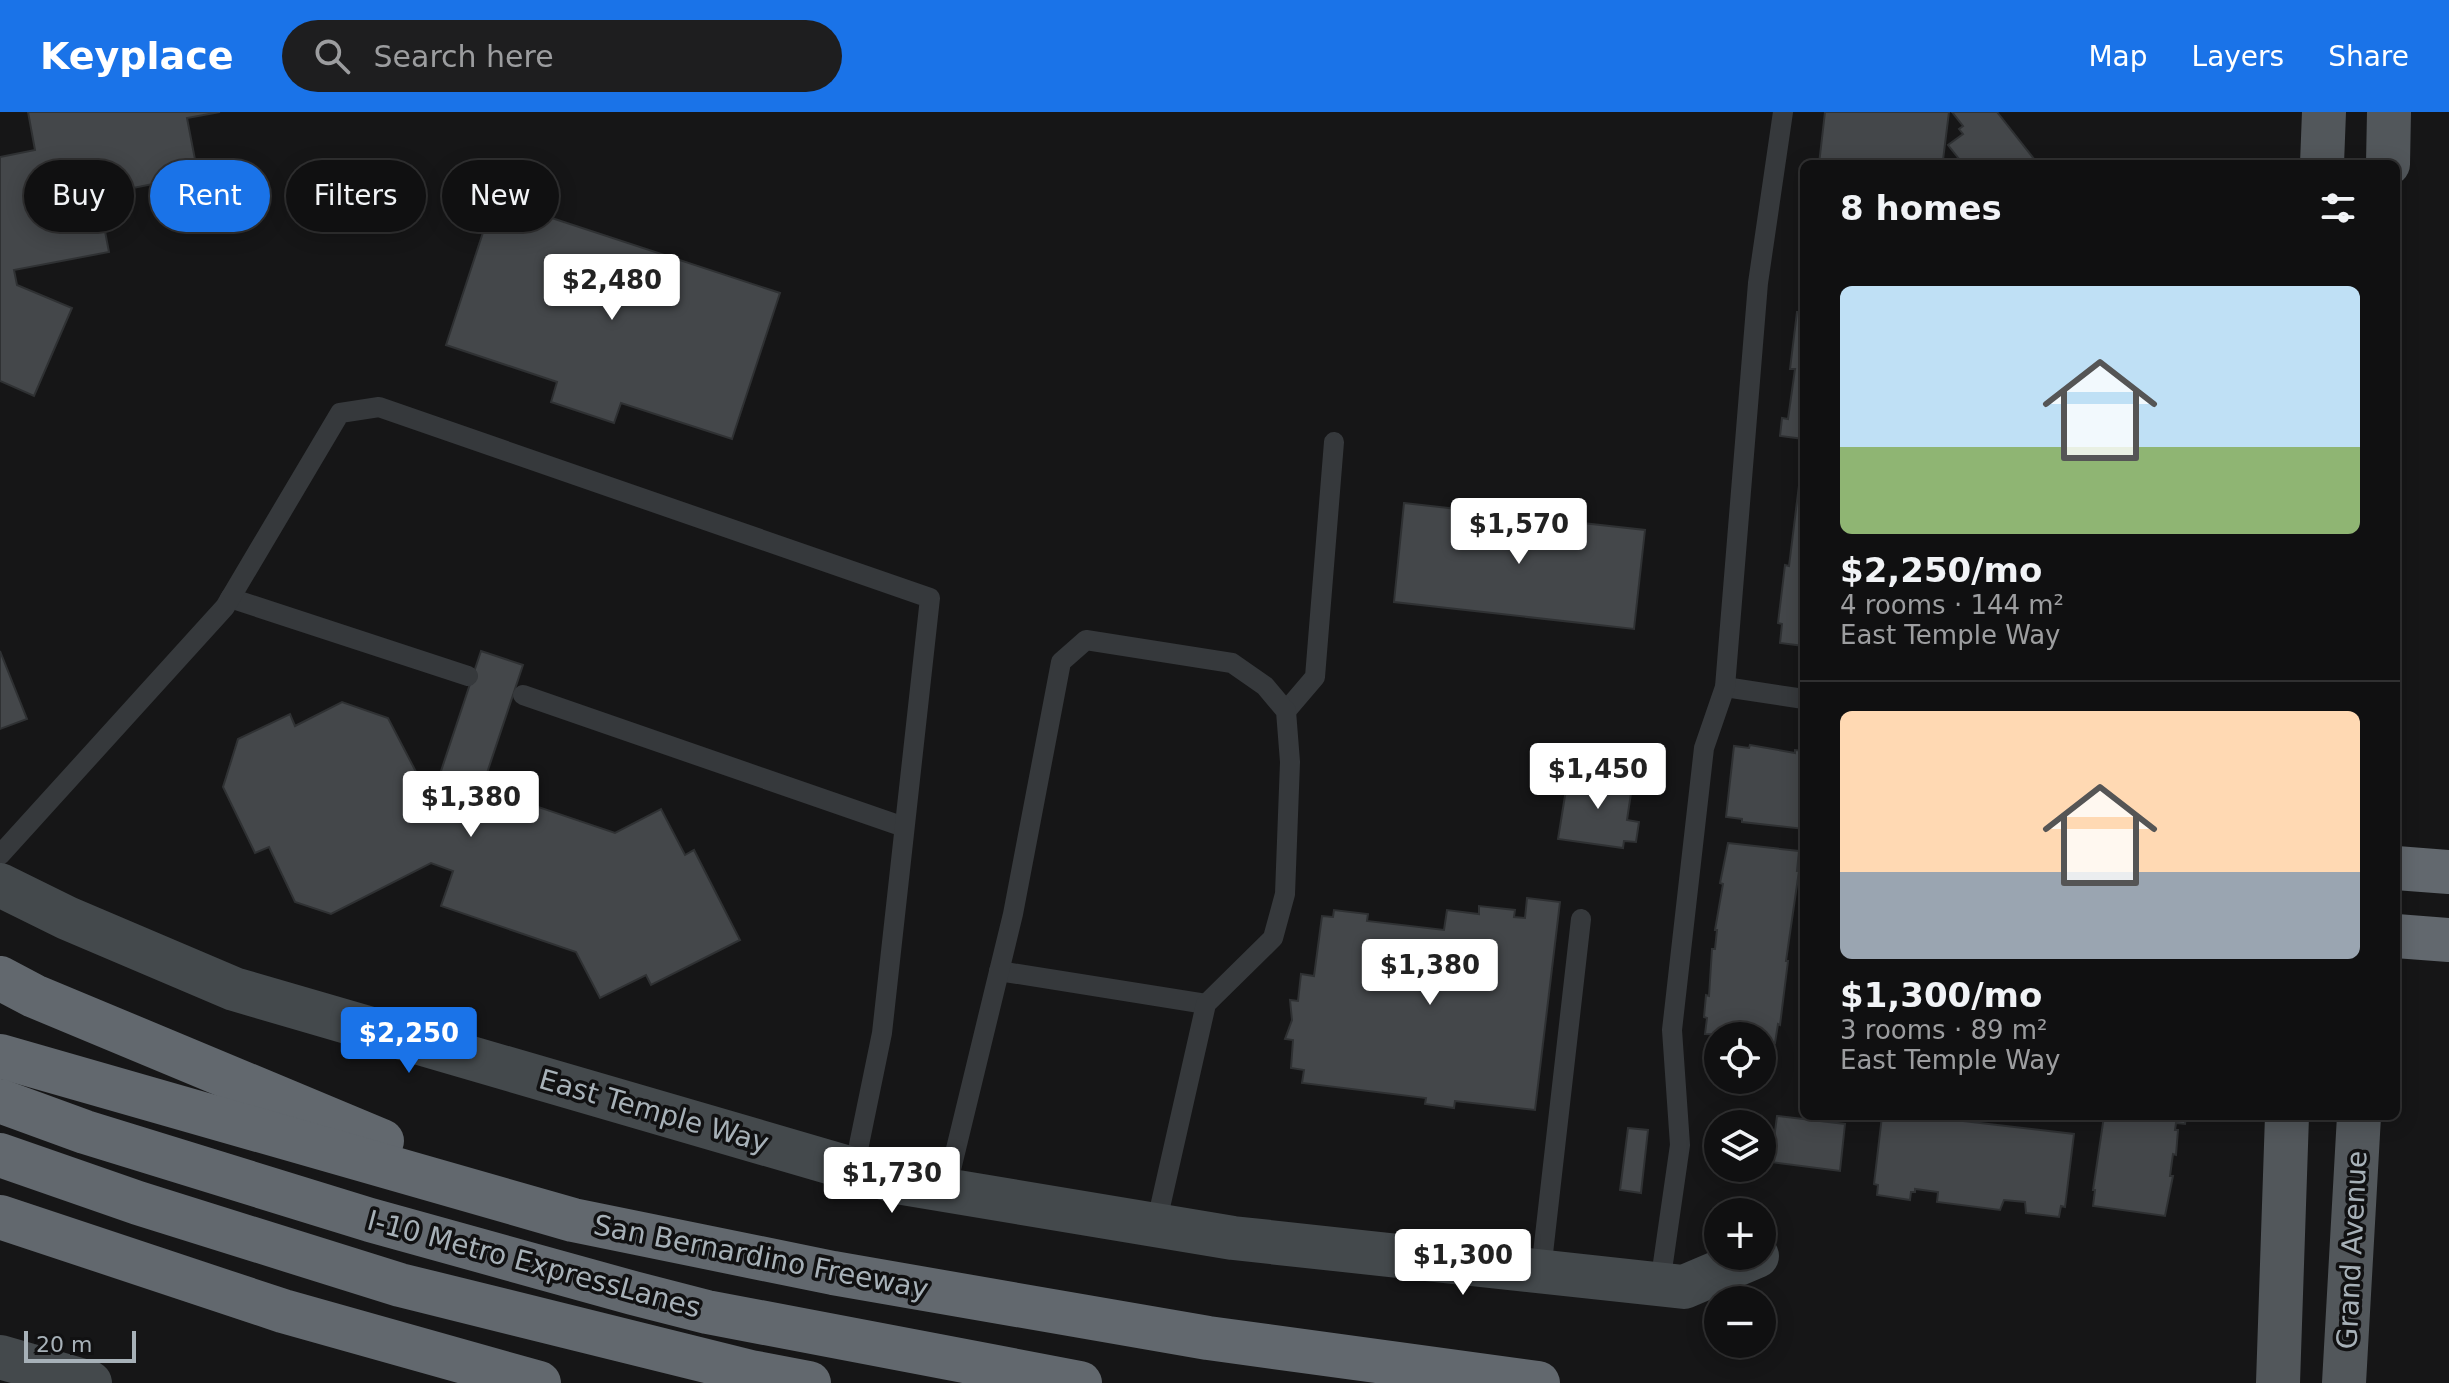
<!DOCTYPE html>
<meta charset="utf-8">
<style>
body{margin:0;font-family:"DejaVu Sans",sans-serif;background:#1e1e1f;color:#f1f3f6;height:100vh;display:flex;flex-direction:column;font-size:30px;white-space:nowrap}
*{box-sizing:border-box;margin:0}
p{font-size:26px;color:#9c9d9f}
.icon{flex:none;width:44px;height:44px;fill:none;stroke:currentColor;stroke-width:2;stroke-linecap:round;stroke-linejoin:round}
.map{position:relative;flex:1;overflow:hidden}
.side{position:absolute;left:1800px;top:48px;width:600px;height:960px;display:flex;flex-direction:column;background:#101011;border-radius:12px;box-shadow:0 4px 20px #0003,0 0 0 2px #303031}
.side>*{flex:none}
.banner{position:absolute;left:24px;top:48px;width:760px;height:72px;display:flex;gap:16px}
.controls{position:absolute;left:1704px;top:910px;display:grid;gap:16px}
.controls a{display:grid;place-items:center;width:72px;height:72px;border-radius:50%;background:#101011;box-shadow:0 4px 20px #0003,0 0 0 2px #303031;font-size:40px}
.scale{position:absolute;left:24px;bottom:20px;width:112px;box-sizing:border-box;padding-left:8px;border:4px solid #a7b1b8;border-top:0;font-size:22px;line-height:28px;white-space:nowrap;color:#a7b1b8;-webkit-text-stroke:6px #111112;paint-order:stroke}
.price{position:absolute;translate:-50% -68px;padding:0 18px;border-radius:8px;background:#fff;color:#222;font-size:26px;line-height:52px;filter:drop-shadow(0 2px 4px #0008)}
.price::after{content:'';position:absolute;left:50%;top:48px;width:24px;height:18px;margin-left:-12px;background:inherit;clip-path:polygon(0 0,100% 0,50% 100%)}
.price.on{background:#1a73e8;color:#fff}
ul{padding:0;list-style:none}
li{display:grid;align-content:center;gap:16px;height:424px;padding:0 40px}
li+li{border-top:2px solid #303031}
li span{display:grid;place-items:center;height:248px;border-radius:12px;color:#555}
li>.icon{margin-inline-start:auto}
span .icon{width:144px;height:144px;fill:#fffc;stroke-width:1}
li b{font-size:34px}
h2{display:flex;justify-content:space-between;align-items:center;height:96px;padding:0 40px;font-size:34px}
.tag{padding:0 28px;border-radius:36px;background:#101011;box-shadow:0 4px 20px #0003,0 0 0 2px #303031;font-size:28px;line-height:72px}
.tag.on{background:#1a73e8;color:#fff}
header{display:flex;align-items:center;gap:48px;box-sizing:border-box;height:112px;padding:0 40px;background:#1a73e8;color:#fff}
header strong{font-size:38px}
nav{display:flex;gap:44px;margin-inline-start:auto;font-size:28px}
.search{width:560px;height:72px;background:#1e1e1f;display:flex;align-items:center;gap:20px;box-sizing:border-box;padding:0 28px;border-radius:44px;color:#9c9d9f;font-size:30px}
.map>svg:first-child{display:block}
</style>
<header>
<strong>Keyplace</strong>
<div class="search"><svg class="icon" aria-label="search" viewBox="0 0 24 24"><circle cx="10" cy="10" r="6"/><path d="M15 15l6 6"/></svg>Search here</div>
<nav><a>Map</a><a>Layers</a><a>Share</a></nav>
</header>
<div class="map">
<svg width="2449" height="1271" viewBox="0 0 2449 1271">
<rect width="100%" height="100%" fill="#161617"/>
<g fill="#44474a" stroke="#2f3133" stroke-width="2">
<polygon points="28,0 220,0 187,6 198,63 98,83 109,140 14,158 17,173 72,196 34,284 0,269 0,45 35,38"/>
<polygon points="1825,0 1949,0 1943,48 1939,48 1939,52 1819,52"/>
<polygon points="1952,0 1997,0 2038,52 1952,52 1959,47 1948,33 1963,22 1959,17 1963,14"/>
<polygon points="494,87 780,181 732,327 621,291 614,311 551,290 557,270 446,233"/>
<polygon points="1804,174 1804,327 1780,324 1782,306 1788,307 1795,257 1790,257 1797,200 1801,200"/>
<polygon points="1804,333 1804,534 1780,531 1782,512 1778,511 1785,453 1789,454"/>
<polygon points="1404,391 1645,418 1634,517 1394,490"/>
<polygon points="0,539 27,607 0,617"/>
<polygon points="481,539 523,553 482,676 615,721 661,697 685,743 694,738 740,828 651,873 646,863 600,886 576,840 441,794 453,759 431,751 331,802 295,790 269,735 255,741 223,675 238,627 290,602 295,614 342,590 388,606 427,681 433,683"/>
<polygon points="1750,633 1795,641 1795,638 1804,639 1804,717 1742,710 1742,707 1726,705 1734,634 1749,636"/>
<polygon points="1569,659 1633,668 1627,708 1639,710 1636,730 1624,729 1623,736 1558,727"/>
<polygon points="1728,731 1799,739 1797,759 1799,759 1786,849 1788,849 1780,913 1778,912 1775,931 1762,929 1762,924 1705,922 1707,906 1704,905 1706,883 1709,884 1712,837 1715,837 1717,818 1715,818 1723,772 1720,771"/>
<polygon points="1527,786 1560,790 1535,998 1455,989 1454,996 1425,992 1426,986 1302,971 1304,958 1291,956 1293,928 1285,927 1292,908 1290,888 1298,889 1301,862 1314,864 1322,804 1333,805 1334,798 1368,802 1367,809 1444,818 1447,798 1479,802 1479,794 1515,798 1514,805 1525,806"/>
<polygon points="1777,1004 1845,1012 1840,1059 1771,1050"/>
<polygon points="1882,1004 1920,1004 2074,1022 2065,1095 2061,1094 2059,1105 2026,1101 2025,1090 2004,1088 2000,1098 1937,1090 1938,1080 1915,1077 1915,1080 1911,1080 1910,1088 1877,1083 1878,1073 1874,1072"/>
<polygon points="2104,1004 2186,1004 2185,1012 2176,1011 2175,1018 2178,1018 2176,1043 2173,1042 2170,1064 2173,1064 2165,1104 2093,1094 2095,1078 2093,1078"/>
<polygon points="1628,1016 1648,1018 1641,1081 1620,1078"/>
</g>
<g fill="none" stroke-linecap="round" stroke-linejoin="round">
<g stroke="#36393c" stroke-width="20">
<polyline points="230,486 468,564"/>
<polyline points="1725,575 1804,587"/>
<polyline points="523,583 904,715"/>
<polyline points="1286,599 1315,565 1334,330"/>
<polyline points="0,743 225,495 340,301 379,295 930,486 882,921 854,1057"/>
<polyline points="999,859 1206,892"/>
<polyline points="946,1078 1013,802 1061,550 1086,528 1232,551 1265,574 1286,599 1290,650 1285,782 1273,826 1206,892 1156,1113"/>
<polyline points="1541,1159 1581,807"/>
<polyline points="1660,1172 1680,1033 1672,918 1704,636 1725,575 1758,171 1783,0"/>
</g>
<g stroke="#44494c" stroke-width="44">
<polyline points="0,773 67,806 234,877 897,1070 1233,1126 1684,1175 1757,1144"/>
<polyline points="0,1245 90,1271"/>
</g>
<g stroke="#52575b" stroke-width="44">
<polyline points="2322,52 2324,0"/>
<polyline points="2388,52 2389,0"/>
<polyline points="2278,1271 2287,1004"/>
<polyline points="2344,1271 2359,1004"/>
</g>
<g stroke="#62686e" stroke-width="44">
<polyline points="2396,756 2449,760"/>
<polyline points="2396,824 2449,828"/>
<polyline points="0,866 34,884 382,1029"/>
<polyline points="0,944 573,1108 833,1161 1208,1226 1538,1271"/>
<polyline points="0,989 85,1020 370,1108 633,1181 707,1200 1080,1271"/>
<polyline points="0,1043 138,1091 400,1173 751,1260 809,1271"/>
<polyline points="0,1105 283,1199 539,1271"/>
</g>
</g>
<g text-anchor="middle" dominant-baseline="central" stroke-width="7" stroke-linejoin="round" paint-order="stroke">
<g font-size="28" fill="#a7b1b8" stroke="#111112">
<text transform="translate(654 999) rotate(16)">East Temple Way</text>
<text transform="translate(2352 1138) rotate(-87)">Grand Avenue</text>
<text transform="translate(761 1145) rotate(11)">San Bernardino Freeway</text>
<text transform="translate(534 1152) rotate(15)">I-10 Metro ExpressLanes</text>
</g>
</g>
</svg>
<div class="controls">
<a><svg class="icon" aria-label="locate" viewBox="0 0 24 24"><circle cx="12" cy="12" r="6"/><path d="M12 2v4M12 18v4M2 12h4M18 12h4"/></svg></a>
<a><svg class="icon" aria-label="layers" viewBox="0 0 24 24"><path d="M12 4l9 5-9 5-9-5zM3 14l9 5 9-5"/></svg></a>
<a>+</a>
<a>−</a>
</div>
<div class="scale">20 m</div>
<b class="price" style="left:612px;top:210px">$2,480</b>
<b class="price" style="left:1519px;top:454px">$1,570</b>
<b class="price" style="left:1598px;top:699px">$1,450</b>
<b class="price" style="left:471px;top:727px">$1,380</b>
<b class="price" style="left:1430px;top:895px">$1,380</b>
<b class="price on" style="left:409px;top:963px">$2,250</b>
<b class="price" style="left:892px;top:1103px">$1,730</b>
<b class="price" style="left:1463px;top:1185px">$1,300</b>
<div class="banner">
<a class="tag">Buy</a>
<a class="tag on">Rent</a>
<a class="tag">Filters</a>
<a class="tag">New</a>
</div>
<section class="side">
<h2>8 homes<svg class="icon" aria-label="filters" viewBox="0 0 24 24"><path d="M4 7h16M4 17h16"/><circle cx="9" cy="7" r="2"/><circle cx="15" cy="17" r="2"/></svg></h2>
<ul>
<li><span style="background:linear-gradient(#bfe0f5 65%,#8fb573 0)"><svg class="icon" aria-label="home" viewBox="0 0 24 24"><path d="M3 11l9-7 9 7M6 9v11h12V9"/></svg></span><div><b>$2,250/mo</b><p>4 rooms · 144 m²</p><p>East Temple Way</p></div></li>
<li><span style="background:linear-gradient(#ffd9b3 65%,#9aa5b1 0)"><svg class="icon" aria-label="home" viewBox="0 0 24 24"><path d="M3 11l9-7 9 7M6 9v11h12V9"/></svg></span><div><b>$1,300/mo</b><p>3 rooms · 89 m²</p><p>East Temple Way</p></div></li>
</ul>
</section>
</div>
